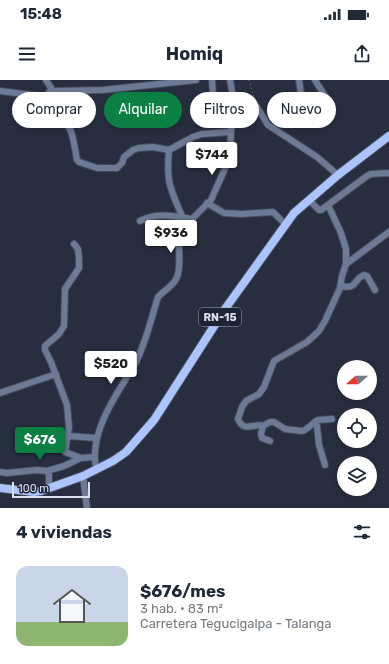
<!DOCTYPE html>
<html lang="es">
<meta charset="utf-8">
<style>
body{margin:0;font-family:Rubik,sans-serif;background:#f6f6f7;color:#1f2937;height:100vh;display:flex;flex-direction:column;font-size:15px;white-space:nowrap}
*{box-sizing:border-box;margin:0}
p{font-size:13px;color:#747a83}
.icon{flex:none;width:22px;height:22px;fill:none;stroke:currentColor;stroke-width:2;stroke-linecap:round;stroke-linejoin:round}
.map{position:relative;height:428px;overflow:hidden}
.details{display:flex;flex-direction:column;background:#fff;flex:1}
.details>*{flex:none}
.banner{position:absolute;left:12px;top:12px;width:365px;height:36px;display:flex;gap:8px}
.needle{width:26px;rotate:249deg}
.controls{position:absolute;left:337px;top:280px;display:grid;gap:8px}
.controls a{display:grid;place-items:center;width:40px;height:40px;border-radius:50%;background:#fff;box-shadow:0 2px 6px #0003;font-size:20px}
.scale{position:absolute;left:12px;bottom:10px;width:78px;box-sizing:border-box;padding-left:4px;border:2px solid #dbe1ec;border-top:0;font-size:11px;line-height:14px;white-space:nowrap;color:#dbe1ec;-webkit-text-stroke:3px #1d2435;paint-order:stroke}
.price{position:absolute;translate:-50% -34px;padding:0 9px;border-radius:4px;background:#fff;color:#222;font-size:13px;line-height:26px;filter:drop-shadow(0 1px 2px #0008)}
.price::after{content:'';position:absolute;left:50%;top:24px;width:12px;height:9px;margin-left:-6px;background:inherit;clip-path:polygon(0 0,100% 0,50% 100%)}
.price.on{background:#0b8043;color:#fff}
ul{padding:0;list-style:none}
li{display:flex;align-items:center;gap:12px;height:100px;padding:0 16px}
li+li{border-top:1px solid #e0e1e3}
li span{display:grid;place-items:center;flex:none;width:112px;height:80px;border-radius:12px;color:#555}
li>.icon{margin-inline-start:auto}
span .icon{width:48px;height:48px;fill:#fffc;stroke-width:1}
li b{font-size:17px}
h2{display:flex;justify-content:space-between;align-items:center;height:48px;padding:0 16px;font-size:17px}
.pill{padding:0 14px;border-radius:18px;background:#fff;box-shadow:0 2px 6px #0003;font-size:14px;line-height:36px}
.pill.on{background:#0b8043;color:#fff}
.status{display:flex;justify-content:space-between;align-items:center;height:28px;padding:0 20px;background:#fff;direction:ltr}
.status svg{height:11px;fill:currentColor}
header{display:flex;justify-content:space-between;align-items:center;height:52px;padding:0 16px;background:#fff;font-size:18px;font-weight:700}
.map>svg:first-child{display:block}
</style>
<div class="status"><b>15:48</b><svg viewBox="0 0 49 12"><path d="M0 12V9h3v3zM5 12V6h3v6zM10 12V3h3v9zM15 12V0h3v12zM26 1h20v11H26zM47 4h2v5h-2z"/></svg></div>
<header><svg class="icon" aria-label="menu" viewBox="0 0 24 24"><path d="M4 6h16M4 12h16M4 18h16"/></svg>Homiq<svg class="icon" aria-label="share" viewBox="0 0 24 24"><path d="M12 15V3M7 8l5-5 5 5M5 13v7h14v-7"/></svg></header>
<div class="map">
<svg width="389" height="428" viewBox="0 0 389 428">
<rect width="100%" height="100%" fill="#272e3f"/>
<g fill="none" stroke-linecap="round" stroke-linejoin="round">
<g stroke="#444b5b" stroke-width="8">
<g id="minor">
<path d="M46,0L53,11L49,12C39,35 64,37 70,49C74,58 75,70 77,80L79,82L97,88H117L122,83L124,77L133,70L139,68L153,67L169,70L193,57L202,54L230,52"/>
<polyline points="212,0 213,15 215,29 220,31 232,31"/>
<polyline points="299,0 302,20"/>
<polyline points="315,0 328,21"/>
<polyline points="0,11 48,17"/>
<polyline points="53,11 103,10 196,0"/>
<polyline points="232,26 257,27 268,45 317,77 338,95"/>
<path d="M169,70C166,102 170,108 182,136"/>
<polyline points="309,120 319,130 321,130 367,96 371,94 389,93"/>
<polyline points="207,123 224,133 242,134 273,132 285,144"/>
<path d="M140,141C157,132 174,136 192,139L211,120L227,84L230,71L233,17L230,0"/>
<polyline points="74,164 78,169 79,178 79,188 65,209 64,246 59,254 45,266 45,270 51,282 67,325 69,347 65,372 81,378 94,377"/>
<polyline points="346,184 389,152"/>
<path d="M341,206C358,210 353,199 364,195L367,196L375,210"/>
<polyline points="0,313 56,294"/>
<polyline points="315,342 318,340 332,339"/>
<polyline points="263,346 270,342 274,342 285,349 302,351 305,350 315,342 317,346 319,365 325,385"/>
<polyline points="68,356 97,358"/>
<path d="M270,361L262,358L261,354L263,346C254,342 244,354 238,339L242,327L246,321L259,314L264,307L274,281L307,262L319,251L325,241L340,208L342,196L346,184V169L341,153L328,125"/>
<path d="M96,388C90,359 108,327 124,302C127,296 132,290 135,284C146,263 151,239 158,217C164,210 174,206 177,197C183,182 175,164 182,150C184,146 189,142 192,139"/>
<polyline points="47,391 64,386 81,378"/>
<polyline points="0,392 7,393 37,390 47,391 49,395 49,407"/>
<polyline points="83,396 87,428"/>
</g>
</g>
<g stroke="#444b5b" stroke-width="10">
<polyline id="major" points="0,408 34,412 41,411 83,396 113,381 126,372 154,340 225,229 294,133 338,95 389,56"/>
</g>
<polyline stroke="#858c9a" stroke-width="1" stroke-dasharray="1 3" stroke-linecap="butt" points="249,0 255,21"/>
<use href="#minor" stroke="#6d7a95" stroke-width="6"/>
<use href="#major" stroke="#abc4fd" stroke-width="8"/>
</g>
<g text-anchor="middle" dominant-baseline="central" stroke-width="3" stroke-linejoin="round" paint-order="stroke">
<rect fill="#1d2435" stroke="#a2a8b5" stroke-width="1" x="199" y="228" width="42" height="18" rx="3"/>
<g font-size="11" font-weight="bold" fill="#dbe1ec">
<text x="220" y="237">RN-15</text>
</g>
</g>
</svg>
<div class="controls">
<a><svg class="needle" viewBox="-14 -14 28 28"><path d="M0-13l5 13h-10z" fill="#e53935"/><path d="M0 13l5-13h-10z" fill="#747a83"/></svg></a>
<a><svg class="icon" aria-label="locate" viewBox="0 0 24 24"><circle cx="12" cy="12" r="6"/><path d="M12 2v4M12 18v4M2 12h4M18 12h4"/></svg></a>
<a><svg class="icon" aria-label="layers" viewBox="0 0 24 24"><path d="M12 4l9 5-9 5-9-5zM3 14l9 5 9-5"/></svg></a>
</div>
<div class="scale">100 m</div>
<b class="price" style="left:212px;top:96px">$744</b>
<b class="price" style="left:171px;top:174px">$936</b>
<b class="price" style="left:111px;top:305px">$520</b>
<b class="price on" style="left:40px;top:381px">$676</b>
<div class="banner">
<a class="pill">Comprar</a>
<a class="pill on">Alquilar</a>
<a class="pill">Filtros</a>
<a class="pill">Nuevo</a>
</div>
</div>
<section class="details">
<h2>4 viviendas<svg class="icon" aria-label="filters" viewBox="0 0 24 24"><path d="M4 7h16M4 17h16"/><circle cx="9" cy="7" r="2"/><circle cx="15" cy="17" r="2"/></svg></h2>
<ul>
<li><span style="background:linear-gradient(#c9d6e8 70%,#8fb573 0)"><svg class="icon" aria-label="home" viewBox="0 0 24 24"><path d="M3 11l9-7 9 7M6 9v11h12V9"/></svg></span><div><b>$676/mes</b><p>3 hab. · 83 m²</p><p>Carretera Tegucigalpa - Talanga</p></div></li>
</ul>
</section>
